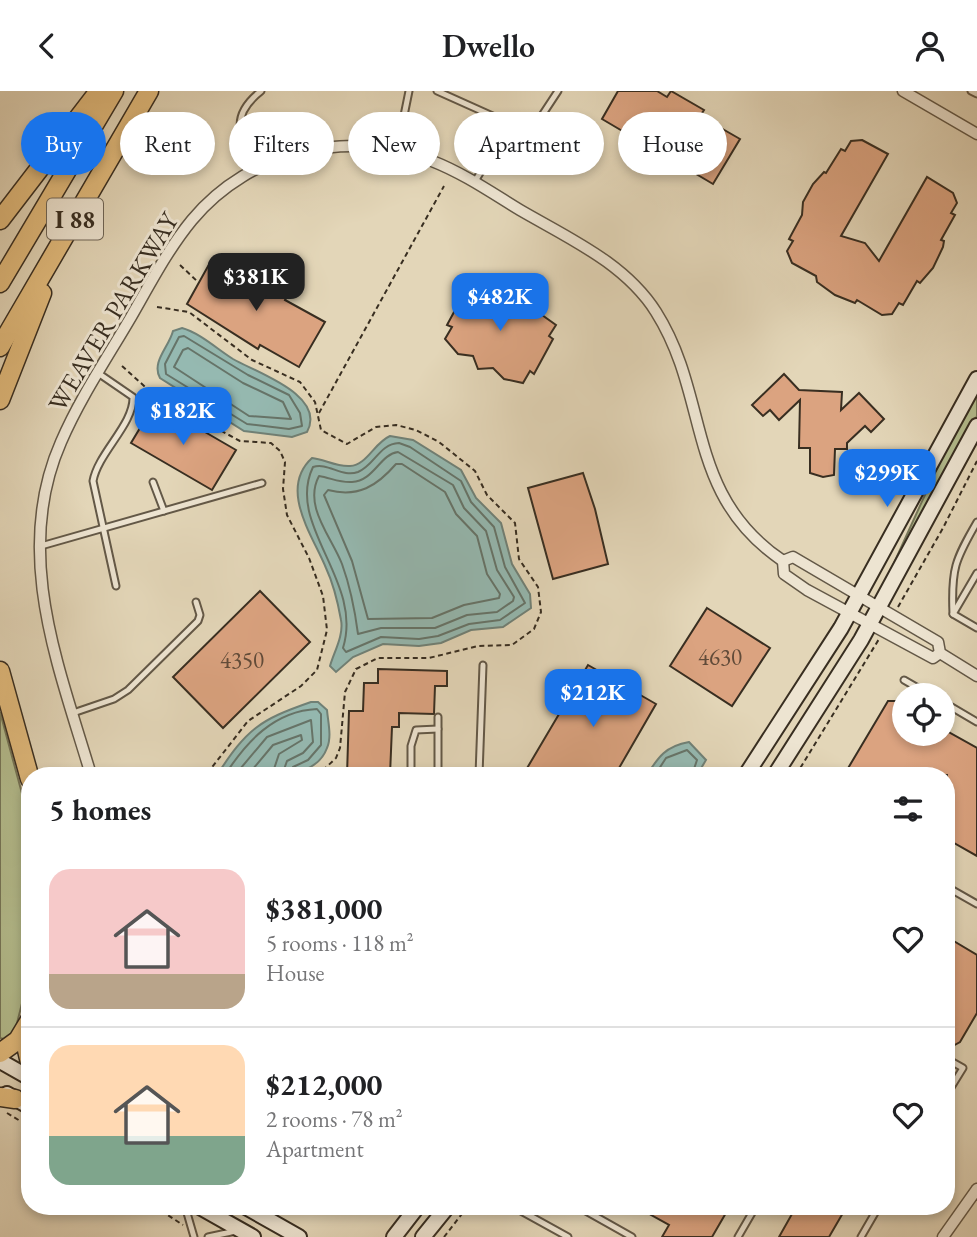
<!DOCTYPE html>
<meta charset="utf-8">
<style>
body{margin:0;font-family:"EB Garamond",serif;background:#f2f2f2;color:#202124;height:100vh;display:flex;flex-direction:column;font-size:26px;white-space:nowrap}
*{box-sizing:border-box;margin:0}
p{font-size:23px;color:#757577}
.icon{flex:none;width:38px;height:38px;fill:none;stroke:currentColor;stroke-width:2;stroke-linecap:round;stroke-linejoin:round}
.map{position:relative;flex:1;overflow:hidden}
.details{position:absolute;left:21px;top:676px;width:934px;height:448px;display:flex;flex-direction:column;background:#fff;border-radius:28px;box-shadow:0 4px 10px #0003}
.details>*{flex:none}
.banner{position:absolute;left:21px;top:21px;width:936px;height:63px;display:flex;gap:14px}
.tools{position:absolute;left:892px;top:592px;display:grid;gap:14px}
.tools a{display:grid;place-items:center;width:63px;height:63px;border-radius:50%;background:#fff;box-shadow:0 4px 10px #0003;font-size:35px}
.price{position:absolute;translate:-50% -60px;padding:0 16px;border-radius:14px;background:#1a73e8;color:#fff;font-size:23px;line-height:46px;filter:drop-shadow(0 2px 4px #0008)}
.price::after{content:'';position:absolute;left:50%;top:42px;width:21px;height:16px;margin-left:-10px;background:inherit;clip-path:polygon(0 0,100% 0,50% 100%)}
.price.selected{background:#222;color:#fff}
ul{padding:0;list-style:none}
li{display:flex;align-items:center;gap:21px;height:175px;padding:0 28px}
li+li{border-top:2px solid #e0e0e0}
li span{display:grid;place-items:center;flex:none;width:196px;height:140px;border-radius:21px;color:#555}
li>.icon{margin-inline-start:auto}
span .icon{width:84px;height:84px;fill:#fffc;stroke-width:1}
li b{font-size:30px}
h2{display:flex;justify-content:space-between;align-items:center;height:84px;padding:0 28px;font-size:30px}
.pill{padding:0 24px;border-radius:32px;background:#fff;box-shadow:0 4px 10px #0003;font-size:24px;line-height:63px}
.pill.selected{background:#1a73e8;color:#fff}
header{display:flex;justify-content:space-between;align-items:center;height:91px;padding:0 28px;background:#fff;font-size:32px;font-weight:600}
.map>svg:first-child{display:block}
</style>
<header><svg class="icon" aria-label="back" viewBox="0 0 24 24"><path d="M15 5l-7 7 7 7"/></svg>Dwello<svg class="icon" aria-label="person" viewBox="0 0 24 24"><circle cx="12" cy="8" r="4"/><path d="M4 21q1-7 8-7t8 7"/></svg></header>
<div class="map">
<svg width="977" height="1146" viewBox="0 0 977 1146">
<rect width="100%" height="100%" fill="#e3d6b8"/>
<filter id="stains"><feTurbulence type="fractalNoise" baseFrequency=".00286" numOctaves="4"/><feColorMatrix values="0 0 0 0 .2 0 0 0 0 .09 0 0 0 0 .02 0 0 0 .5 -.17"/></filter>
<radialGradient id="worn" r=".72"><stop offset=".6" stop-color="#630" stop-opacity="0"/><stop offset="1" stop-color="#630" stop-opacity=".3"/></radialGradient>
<g fill="#b4bd8e" stroke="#767658" stroke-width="2">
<polygon points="977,300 977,325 884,494 949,351"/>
<polygon points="0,621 30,732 30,881 15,940 7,949 0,947"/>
</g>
<g fill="#95b9b1" stroke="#708177" stroke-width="2">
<path d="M182,237C200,242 217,258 233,268C255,281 327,304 307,341L292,346L244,340L160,287C151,271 169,256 173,240Z"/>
<path d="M390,345L413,349L461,379L476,407L501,432L512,473L530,503L531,517L503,536L471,539L441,552L419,555L383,553L353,566L336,581L330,575C334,561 344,544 341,529C338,512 333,492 326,477C313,445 278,398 312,367C324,368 336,376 350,375C367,374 374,352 390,345Z"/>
<path d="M311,611H318L327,619C328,631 332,646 327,657C313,695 249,684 217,684C247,638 259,629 311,611Z"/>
<path d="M689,651L706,669L697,684H647C658,666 666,655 689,651Z"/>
</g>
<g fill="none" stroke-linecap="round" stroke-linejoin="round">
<g stroke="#667469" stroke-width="2">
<polygon points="184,245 248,284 289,304 300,322 302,335 289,338 247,333 166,283 165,273 179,246"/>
<polygon points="188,257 243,292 283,311 291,328 249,325 174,276 183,259"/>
<path d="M399,352L410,356L461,390L471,411L494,436L505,476L525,512L500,529L469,533L438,545L419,548L381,546L346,561L343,557C364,490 285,434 313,376C328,371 342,387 358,381C375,374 379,353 399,352Z"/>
<path d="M398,361L453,394L464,417L486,440L497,479L514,506L513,510L497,521L467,524L435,537H381L358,543C355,520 350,495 342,473C331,445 303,415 319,385C331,387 340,392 352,391C374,390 380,363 398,361Z"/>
<path d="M396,373H402L445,401L456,423L477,445L487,483L500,503L499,507L464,514L432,527L368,528L352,470L324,404L328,399C358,407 377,395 396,373Z"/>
<path d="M225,684C246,651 274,620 317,618L321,623V654L308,669L293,676L291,684"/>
<polyline points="235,684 267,646 311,629 313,651 303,662 287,670 282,684"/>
<polyline points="248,684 273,654 301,644 302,649 279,663 272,684"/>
<polyline points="655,684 666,667 687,659 697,669 692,684"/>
</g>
</g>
<g fill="#dba380" stroke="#382e21" stroke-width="2">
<polygon points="618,0 657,0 667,6 671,0 704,19 700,25 740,48 713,93 674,70 671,76 637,57 641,51 602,28"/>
<polygon points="862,49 888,63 841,145 865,152 879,170 927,86 953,102 957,112 951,122 955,124 941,149 944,150 943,156 933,177 920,192 917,190 903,214 899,212 892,223 882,224 857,209 855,212 835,204 817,191 816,185 792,172 787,160 793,150 789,148 802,124 803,111 813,93 824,81 826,82 841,58 845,60 851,50"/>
<polygon points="212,168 251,190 254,186 276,196 287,205 285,209 325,231 299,276 260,254 258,258 187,213"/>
<polygon points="477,190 490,198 493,194 510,206 518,207 556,234 549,245 553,248 534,283 530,280 523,292 504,288 493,277 478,278 473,265 458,263 445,248 452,236 447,234 466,199 471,202"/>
<polygon points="784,283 799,299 842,301 841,319 859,302 884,328 871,341 865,335 847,352 847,358 835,358 834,384 823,386 810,382 810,357 799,357 800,309 779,329 770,319 763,325 752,314"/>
<polygon points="155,312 236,359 212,399 131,352"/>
<polygon points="583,382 595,418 608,473 553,488 528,397"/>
<polygon points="260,500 310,551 223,637 173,586"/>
<polygon points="707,517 770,557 732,615 670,575"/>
<polygon points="588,574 656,613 615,684 523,684"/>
<polygon points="378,578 447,580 447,595 435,595 434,623 399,622 399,636 392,636 390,684 347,684 349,620 363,620 364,592 378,592"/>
<polygon points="888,610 895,610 905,616 905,642 943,642 943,638 977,657 977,765 947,748 947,684 844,684"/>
<polygon points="947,846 977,864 977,922 960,951 951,956 947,955"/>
<polygon points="635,1115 730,1115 712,1146 662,1146 669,1134"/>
<polygon points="793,1115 847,1115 829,1146 779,1146 792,1123 790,1121"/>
</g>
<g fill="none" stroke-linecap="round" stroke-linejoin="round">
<g stroke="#635847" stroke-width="9">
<g id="lane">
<polyline points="437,0 495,26 512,48"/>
<polyline points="971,0 977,3"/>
<polyline points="397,59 409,0"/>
<path d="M257,77C240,45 228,26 261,0"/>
<polyline points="474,92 495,57 533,38 558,0"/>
<path d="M98,282L133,306C134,333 98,362 93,390L116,495"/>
<polyline points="153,391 164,420"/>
<path d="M977,431C955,469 951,478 953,523L977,537"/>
<polyline points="41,455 262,392"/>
<polyline points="953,523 977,482"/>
<polyline points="904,589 930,604"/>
<polyline points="943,611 977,631"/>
<polyline points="73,622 114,608 128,599 198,530 200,524 196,511"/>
<polyline points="411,684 411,655 416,639 438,638"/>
<polyline points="438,684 438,626"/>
<polyline points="479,684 483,574"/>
<polyline points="947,796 977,813"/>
<polyline points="947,968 963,977 947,1003"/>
<polyline points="185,1115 194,1146"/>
<polyline points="340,1115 349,1119 360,1115"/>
<polyline points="512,1115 568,1146"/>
<polyline points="577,1115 632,1146"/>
<polyline points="208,1146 236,1140"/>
<polyline points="738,1146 756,1115"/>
<polyline points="861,1146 879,1115"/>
</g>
</g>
<g stroke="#635847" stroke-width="13">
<g id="street">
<polyline points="903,0 977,43"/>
<polyline points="783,470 793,466 938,551 940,562 977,585"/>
<polyline points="783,470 784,483 807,499 933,567 940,562"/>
<path d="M91,684C59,576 12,462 61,351C80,307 107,267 131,226C150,193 168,158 192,129C250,59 349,37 432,70C463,82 492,102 520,119C568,147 625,172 656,221C711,308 684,403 783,470"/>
<polyline points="943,1146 977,1098"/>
</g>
</g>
<g stroke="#382e21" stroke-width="18">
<g id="secondary">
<polyline points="746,684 841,537 977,288"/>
<polyline points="775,684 861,549 977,335"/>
<polyline points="0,970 30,987"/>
<polyline points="7,1003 30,1016"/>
<polyline points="198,1115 253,1146"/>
<polyline points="244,1115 299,1146"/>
<polyline points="394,1146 418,1115"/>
<polyline points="423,1146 448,1115"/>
</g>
</g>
<g stroke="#382e21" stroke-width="21">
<g id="highway">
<polyline points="0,129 99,0"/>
<polyline points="0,192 114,0"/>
<polyline points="0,256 149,0"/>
<polyline points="0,309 42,202"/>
<polyline points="0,580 30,688"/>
<polyline points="28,934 27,959 30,972"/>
<polyline points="0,962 18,949 30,929"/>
<polyline points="0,1006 15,1008"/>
</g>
</g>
<g stroke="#382e21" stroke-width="2" stroke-dasharray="5 3.5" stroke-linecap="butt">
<polyline points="180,174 198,191"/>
<polyline points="157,216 189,221 252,269 300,291 315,311 321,339 347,353 376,336 396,334 416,339 439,351 475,380 487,404 515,432 519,468 538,496 541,521 534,538 512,554 478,555 429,567 378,567 356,578 345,601 340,657 336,667 318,684"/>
<polyline points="122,275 153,303 240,350 271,352 280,360 285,371 283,398 287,424 309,467 323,505 327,539 317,579 301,595 248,630 206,684"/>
<polyline points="319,322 444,95"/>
<polyline points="898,516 943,437 977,370"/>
<polyline points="796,684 879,548"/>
<polyline points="7,1022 30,1036"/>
<polyline points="154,1115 183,1134"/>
<polyline points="444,1146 468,1115"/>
</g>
<use href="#lane" stroke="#ede4d1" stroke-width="5"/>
<use href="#street" stroke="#ede4d1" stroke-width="10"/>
<use href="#secondary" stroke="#ede4d1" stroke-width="14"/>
<use href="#highway" stroke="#e2bb7c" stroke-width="18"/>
</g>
<g text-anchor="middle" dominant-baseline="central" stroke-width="6" stroke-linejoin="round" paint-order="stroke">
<g font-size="23" fill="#614b39">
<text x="720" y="566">4630</text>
<text x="242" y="569">4350</text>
</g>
<rect fill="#ede4d1" stroke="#6e6556" stroke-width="2" x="47" y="107.5" width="56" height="41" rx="5"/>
<g font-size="24" font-weight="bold" fill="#382e21">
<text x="75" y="128">I 88</text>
</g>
<g font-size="26" fill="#382e21" stroke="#ede4d1">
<text transform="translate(113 221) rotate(-59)">WEAVER PARKWAY</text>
</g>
</g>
<rect width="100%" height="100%" filter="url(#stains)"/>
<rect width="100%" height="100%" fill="url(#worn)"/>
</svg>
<div class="tools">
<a><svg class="icon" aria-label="locate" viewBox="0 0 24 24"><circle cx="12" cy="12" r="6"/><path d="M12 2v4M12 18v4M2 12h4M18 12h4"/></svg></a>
</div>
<b class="price selected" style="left:256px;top:222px">$381K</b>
<b class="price" style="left:500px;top:242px">$482K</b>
<b class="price" style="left:183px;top:356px">$182K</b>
<b class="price" style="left:887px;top:418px">$299K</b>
<b class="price" style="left:593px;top:638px">$212K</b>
<div class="banner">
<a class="pill selected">Buy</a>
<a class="pill">Rent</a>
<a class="pill">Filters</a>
<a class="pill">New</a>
<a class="pill">Apartment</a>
<a class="pill">House</a>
</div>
<section class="details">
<h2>5 homes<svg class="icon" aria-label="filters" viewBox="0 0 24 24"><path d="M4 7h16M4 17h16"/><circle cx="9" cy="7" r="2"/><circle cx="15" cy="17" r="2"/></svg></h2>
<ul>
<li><span style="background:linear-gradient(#f6c9c9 75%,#b9a48a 0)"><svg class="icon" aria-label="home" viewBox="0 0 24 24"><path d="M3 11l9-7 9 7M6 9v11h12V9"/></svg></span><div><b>$381,000</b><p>5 rooms · 118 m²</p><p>House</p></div><svg class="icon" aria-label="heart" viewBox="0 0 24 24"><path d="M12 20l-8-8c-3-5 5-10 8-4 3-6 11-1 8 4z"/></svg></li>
<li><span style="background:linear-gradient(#ffd9b3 65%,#7fa58c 0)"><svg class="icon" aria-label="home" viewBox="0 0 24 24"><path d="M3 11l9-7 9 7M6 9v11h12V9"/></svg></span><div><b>$212,000</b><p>2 rooms · 78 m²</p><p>Apartment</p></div><svg class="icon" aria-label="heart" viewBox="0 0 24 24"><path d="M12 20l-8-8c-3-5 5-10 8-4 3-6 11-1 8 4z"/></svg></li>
</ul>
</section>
</div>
